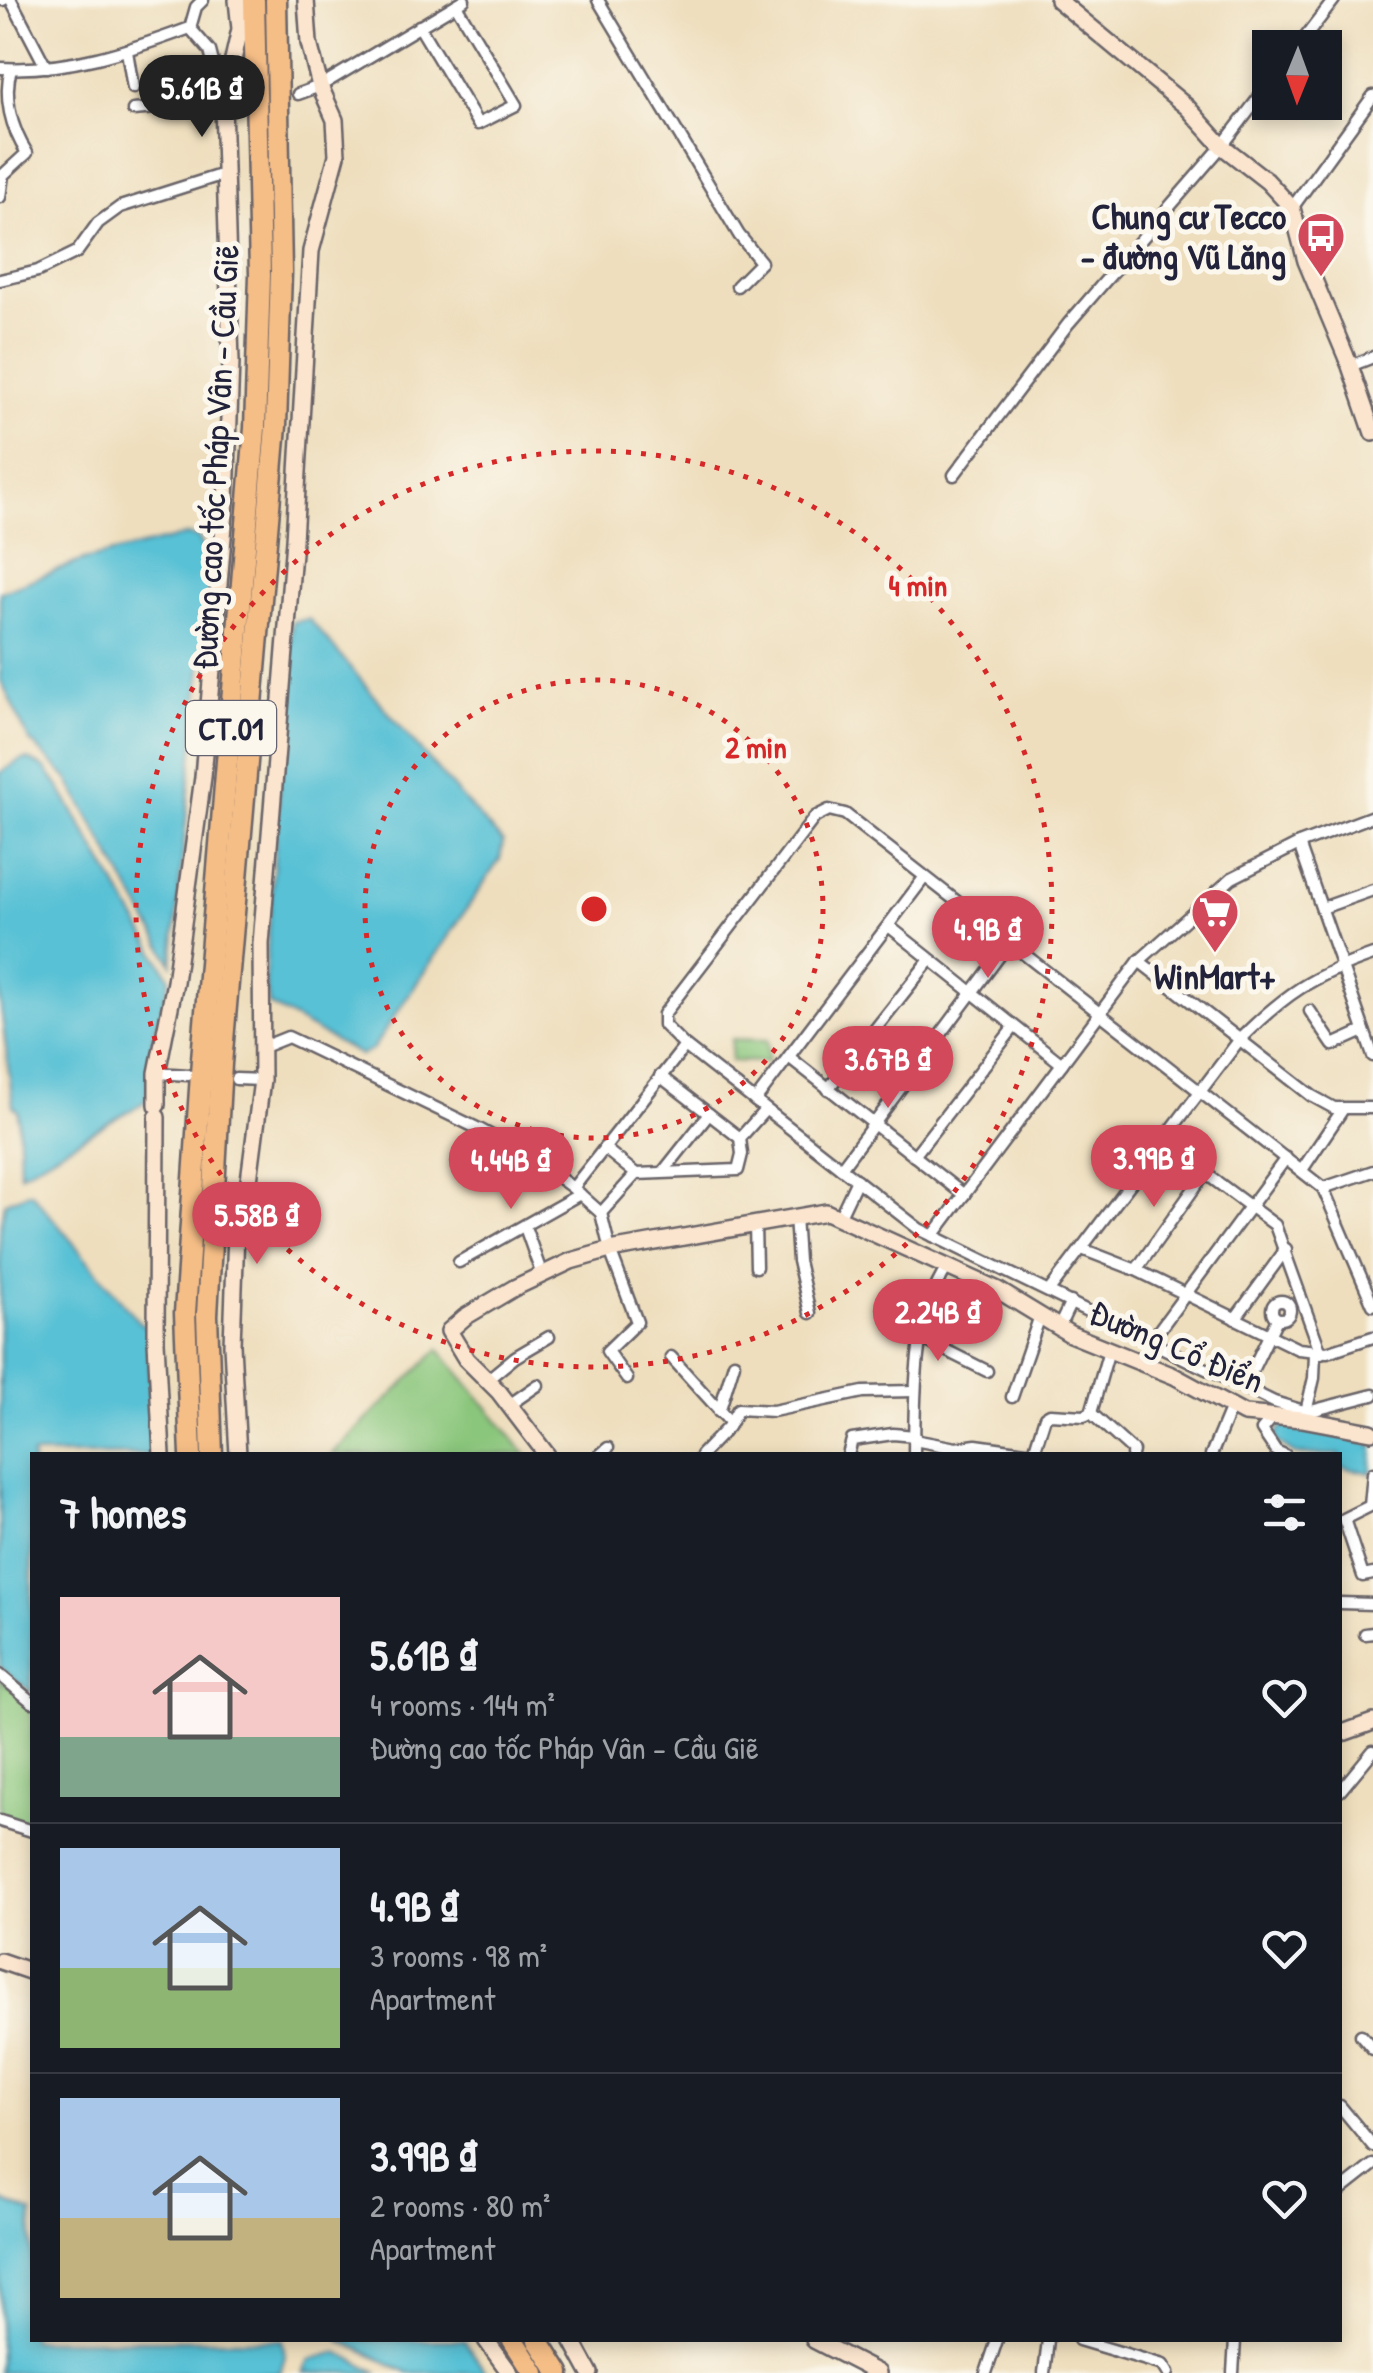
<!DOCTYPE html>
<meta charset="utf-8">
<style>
body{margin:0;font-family:"Patrick Hand",sans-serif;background:#20242c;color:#f1f3f6;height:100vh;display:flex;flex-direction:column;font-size:38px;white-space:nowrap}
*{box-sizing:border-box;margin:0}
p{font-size:32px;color:#9ea1a6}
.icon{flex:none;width:55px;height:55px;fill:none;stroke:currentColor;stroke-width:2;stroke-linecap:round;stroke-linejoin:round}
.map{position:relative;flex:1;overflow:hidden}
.sheet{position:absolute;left:30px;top:1452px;width:1312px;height:890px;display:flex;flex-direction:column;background:#171b24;border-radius:0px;box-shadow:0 5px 15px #0003}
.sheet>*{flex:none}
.needle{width:65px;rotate:181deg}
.fabs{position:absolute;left:1252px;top:30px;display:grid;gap:20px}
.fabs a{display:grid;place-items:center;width:90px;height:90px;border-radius:0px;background:#171b24;box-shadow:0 5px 15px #0003;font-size:50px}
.price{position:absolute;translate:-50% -85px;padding:0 22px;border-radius:35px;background:#d1495b;color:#fff;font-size:32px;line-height:65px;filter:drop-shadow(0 2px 5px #0008)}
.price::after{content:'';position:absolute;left:50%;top:60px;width:30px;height:22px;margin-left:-15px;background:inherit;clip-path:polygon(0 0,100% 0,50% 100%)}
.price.on{background:#222;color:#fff}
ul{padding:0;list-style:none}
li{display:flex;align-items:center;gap:30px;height:250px;padding:0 30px}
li+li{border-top:2px solid #363941}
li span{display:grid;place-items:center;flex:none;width:280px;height:200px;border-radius:0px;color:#555}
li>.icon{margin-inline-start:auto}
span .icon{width:120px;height:120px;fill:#fffc;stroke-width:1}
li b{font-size:42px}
h2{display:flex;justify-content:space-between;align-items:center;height:120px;padding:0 30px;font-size:42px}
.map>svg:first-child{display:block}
</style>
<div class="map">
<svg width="1373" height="2373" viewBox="0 0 1373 2373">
<rect width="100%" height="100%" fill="#fbf7ec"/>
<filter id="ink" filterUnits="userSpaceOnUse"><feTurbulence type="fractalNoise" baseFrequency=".01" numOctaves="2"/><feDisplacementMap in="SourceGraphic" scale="20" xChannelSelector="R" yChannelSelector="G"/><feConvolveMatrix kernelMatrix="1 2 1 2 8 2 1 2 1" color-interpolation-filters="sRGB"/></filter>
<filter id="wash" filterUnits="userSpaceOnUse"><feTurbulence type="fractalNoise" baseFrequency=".0048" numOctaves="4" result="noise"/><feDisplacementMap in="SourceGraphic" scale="40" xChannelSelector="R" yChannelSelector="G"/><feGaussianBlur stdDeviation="2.25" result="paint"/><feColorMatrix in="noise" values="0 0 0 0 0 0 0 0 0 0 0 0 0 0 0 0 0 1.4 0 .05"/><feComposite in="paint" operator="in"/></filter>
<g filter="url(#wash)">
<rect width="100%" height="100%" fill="#eedebd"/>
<g fill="#8ac67b" stroke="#56745b" stroke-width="2.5">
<polygon points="732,1039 768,1040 768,1062 731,1061"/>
<polygon points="439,1349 527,1455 331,1455"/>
<polygon points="0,1679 32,1704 32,1826 0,1816"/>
</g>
<g fill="#58c1d5" stroke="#3d7288" stroke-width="2.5">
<polygon points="187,535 199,538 211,566 172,964 67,778 29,740 0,679 0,592 84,560"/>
<path d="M309,619C374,693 434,771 503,842L500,859L372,1050L360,1055L269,1005L265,979L292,622Z"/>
<polygon points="28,759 45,768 58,785 170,978 152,1043 146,1101 20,1174 18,1110 13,1106 0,1000 0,773 20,760"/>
<polygon points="31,1192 138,1321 148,1328 154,1455 32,1455 32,1693 0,1667 0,1233 5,1202"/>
<path d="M1285,1423C1315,1428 1340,1437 1369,1443L1373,1447L1371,1473L1340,1467V1455H1296L1276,1441V1433Z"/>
<polygon points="0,2200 32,2213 32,2340 282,2340 285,2356 280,2373 0,2373"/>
<polygon points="339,2340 464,2340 486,2373 409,2373"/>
<polygon points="338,2352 379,2373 303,2373 309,2360"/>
</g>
</g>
<g filter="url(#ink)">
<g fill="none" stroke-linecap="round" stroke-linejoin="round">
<g stroke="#696468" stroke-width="15">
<g id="street">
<polyline points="0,0 3,0"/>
<polyline points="11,0 46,67"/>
<polyline points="598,0 739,235 761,262 737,286"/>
<polyline points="419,26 478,124 516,105 456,5"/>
<polyline points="190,28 210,51 222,98"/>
<polyline points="1297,48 1334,0"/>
<polyline points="127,51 133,88"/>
<path d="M0,68C66,72 128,51 190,28L196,7L203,0"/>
<polyline points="298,94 320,86 464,0"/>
<polyline points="133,110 240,101"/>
<path d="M0,197L3,175L27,153C11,128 3,97 11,69"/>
<polyline points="1292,208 1373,96"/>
<polyline points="0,280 38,271 77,252 98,223 120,207 227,173"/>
<polyline points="1350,366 1373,357"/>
<polyline points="954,475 1068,324 1222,146 1270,83"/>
<polyline points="1299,844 1373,1056"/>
<polyline points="1322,908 1373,890"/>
<polyline points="890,927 1062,1064"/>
<polyline points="1139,961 1312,1096 1334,1108 1373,1108"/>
<polyline points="1310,1011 1333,1045 1364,1031"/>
<polyline points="263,1047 288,1037 305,1045 479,1129 529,1156 573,1188 601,1213 610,1250 637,1322 607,1351 627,1379"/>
<polyline points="789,1057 964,1195"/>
<polyline points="157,1073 188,1075"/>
<polyline points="236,1079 262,1080"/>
<polyline points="828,1089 929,961"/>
<polyline points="755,1101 924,878"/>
<polyline points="740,1138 765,1110"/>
<polyline points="1162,1141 1275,1225 1321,1353"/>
<polyline points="604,1148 636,1174"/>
<polyline points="914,1156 1014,1027"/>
<polyline points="841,1168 1009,943"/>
<polyline points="1302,1170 1343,1109"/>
<polyline points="663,1172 709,1114"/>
<polyline points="573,1188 685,1046"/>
<polyline points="1323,1188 1373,1171"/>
<polyline points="601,1213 636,1174 738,1170 742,1154 740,1138 660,1076"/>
<polyline points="795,1216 798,1261 810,1313"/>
<polyline points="839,1218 857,1180"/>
<polyline points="755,1225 756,1267"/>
<polyline points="525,1227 542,1275"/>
<polyline points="933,1236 1139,961 1232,878 1299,844 1373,816"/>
<polyline points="1082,1249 1136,1270 1298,1349 1327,1352 1373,1337"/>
<polyline points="459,1262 580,1194"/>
<polyline points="1136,1270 1205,1173"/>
<path d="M1049,1291L1240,1039C1285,994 1312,976 1373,955"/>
<circle cx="1281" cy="1310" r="9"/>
<polyline points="1373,1305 1323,1188 845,814 829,810 815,817 664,1014 664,1025 685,1046 919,1229 1274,1402 1307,1412 1373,1395"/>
<polyline points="1235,1319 1286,1249"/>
<polyline points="1059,1327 1071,1302"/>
<polyline points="921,1338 987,1371"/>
<polyline points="1151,1341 1286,1158"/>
<polyline points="671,1357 729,1421"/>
<polyline points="487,1380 515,1357 549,1337"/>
<polyline points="1244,1387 1277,1319"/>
<polyline points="1012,1397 1040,1316"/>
<polyline points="509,1405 538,1385"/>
<polyline points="719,1412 734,1363"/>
<polyline points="1091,1413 1133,1451 1132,1455"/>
<polyline points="1305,1416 1314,1378 1315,1353"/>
<polyline points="1273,1417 1262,1430 1276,1451 1285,1455"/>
<polyline points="914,1440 956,1448 976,1445 1033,1453"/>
<polyline points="600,1455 608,1448"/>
<polyline points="701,1455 728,1427 738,1409 773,1411 863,1392 915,1391"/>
<polyline points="848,1455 852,1440 893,1434 915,1436"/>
<path d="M914,1455C915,1393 912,1319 948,1266"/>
<polyline points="1033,1455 1045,1417 1050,1414 1084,1416 1091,1413 1109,1350"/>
<polyline points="1211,1455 1231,1407"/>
<polyline points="1373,1473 1370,1506 1344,1519 1363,1576 1373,1574"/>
<polyline points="1340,1603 1373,1604"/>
<polyline points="1365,1634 1373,1633"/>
<polyline points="0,1675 32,1702"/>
<polyline points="1340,1791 1373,1751"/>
<polyline points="0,1821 32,1831"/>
<polyline points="1361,2035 1373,2049"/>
<polyline points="1340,2106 1373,2146"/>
<polyline points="1340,2191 1373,2165"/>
<polyline points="1079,2340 1163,2365 1168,2373"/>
<polyline points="986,2373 997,2340"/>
<polyline points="1044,2373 1048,2340"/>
<polyline points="1233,2373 1235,2340"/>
</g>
</g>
<g stroke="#696468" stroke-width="20">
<g id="secondary">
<polyline points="1058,0 1187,107 1222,146 1267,181 1292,208 1306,261 1350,366 1373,433"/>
<polyline points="157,1105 157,1073 175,982 203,777 226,501 231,362 223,104 240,29 237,0"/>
<polyline points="157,1117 156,1341 162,1455"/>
<polyline points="238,1455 232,1345 236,1231 248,1188 262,1080 261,944 294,540 311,251 337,155 335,120 320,86 309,43 306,0"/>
<polyline points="547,1455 499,1392 466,1359 449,1331 465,1317 514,1288 571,1261 610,1250 826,1212 996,1289 1070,1334 1174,1376 1244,1414 1302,1419 1371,1432"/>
<polyline points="1340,1734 1373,1722"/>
<polyline points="0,1961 32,1972"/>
<polyline points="486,2340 510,2373"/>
<polyline points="572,2340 590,2373"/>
<polyline points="814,2340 878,2373"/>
</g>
</g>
<g stroke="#696468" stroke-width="25">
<g id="highway">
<polyline points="191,1455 185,1313 202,1059 255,428 260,275 254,0"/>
<polyline points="212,1455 207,1315 221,1064 276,426 281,272 276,0"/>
<polyline points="513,2340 534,2373"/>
<polyline points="538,2340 559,2373"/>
</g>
</g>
<use href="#street" stroke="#fff" stroke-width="10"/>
<use href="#secondary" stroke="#fbe5cf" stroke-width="15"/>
<use href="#highway" stroke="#f6be87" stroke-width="20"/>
</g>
</g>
<g fill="none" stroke="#d62828" stroke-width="5" stroke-dasharray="5 10">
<circle cx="594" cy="909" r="229"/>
<circle cx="594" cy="909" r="458"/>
</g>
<defs>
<g id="bus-pin" transform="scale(2.5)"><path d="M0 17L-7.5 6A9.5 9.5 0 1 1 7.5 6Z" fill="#d1495b" stroke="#fbf7ec"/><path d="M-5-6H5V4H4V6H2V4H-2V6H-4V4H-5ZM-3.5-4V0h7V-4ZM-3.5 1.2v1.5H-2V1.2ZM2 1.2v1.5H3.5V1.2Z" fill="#fff"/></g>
<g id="supermarket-pin" transform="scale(2.5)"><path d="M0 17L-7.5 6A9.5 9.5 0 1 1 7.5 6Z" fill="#d1495b" stroke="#fbf7ec"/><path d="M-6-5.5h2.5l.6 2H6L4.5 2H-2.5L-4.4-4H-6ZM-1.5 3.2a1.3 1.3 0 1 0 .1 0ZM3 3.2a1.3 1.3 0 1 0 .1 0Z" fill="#fff"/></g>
</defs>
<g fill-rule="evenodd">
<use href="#bus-pin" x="1321" y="236"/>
<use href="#supermarket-pin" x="1215" y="912"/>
</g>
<g text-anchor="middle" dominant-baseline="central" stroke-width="10" stroke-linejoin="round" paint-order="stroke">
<rect fill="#fbf7ec" stroke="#636270" stroke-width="2.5" x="186" y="701" width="90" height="54" rx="8"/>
<g font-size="32" font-weight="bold" fill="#22223b">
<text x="231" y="728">CT.01</text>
</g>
<g font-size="35" font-weight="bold" fill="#22223b" stroke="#fbf7ec" text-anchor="end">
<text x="1286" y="216">Chung cư Tecco<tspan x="1286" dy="40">- đường Vũ Lăng</tspan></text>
<text x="1215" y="976" text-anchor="middle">WinMart+</text>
</g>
<g font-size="35" fill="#22223b" stroke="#fbf7ec">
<text transform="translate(215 457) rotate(-87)">Đường cao tốc Pháp Vân - Cầu Giẽ</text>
<text transform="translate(1177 1346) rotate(23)">Đường Cổ Điển</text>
</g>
</g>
<circle cx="594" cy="909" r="15" fill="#d62828" stroke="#fbf7ec" stroke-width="5"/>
<g font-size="30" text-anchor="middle" font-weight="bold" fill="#d62828" stroke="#fbf7ec" stroke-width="10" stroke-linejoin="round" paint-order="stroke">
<text x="918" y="596">4 min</text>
<text x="756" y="758">2 min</text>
</g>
</svg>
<div class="fabs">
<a><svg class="needle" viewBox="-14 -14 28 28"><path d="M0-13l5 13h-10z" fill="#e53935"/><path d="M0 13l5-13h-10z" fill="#9ea1a6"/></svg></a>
</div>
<b class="price on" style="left:202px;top:140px">5.61B ₫</b>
<b class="price" style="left:988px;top:981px">4.9B ₫</b>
<b class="price" style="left:888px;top:1111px">3.67B ₫</b>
<b class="price" style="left:1154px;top:1210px">3.99B ₫</b>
<b class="price" style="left:511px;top:1212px">4.44B ₫</b>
<b class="price" style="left:257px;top:1267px">5.58B ₫</b>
<b class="price" style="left:938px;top:1364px">2.24B ₫</b>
<section class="sheet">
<h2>7 homes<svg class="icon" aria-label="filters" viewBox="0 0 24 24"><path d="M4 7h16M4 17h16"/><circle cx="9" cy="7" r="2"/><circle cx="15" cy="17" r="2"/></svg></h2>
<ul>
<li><span style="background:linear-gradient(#f6c9c9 70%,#7fa58c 0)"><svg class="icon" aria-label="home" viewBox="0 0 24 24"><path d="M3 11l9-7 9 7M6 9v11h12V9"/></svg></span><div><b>5.61B ₫</b><p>4 rooms · 144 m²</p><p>Đường cao tốc Pháp Vân - Cầu Giẽ</p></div><svg class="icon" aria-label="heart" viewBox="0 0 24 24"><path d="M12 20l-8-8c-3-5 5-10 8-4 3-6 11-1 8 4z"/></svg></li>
<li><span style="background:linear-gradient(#a9c7e8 60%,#8fb573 0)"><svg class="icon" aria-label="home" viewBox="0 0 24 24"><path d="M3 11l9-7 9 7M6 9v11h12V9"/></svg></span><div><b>4.9B ₫</b><p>3 rooms · 98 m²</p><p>Apartment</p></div><svg class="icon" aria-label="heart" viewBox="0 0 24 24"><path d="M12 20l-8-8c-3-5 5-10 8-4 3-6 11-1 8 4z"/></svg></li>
<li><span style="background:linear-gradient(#a9c7e8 60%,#c2b280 0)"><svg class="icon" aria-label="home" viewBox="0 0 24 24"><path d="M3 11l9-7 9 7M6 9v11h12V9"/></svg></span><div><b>3.99B ₫</b><p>2 rooms · 80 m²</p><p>Apartment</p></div><svg class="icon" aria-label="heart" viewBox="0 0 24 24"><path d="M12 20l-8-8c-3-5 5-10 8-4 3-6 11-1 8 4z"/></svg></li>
</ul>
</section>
</div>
